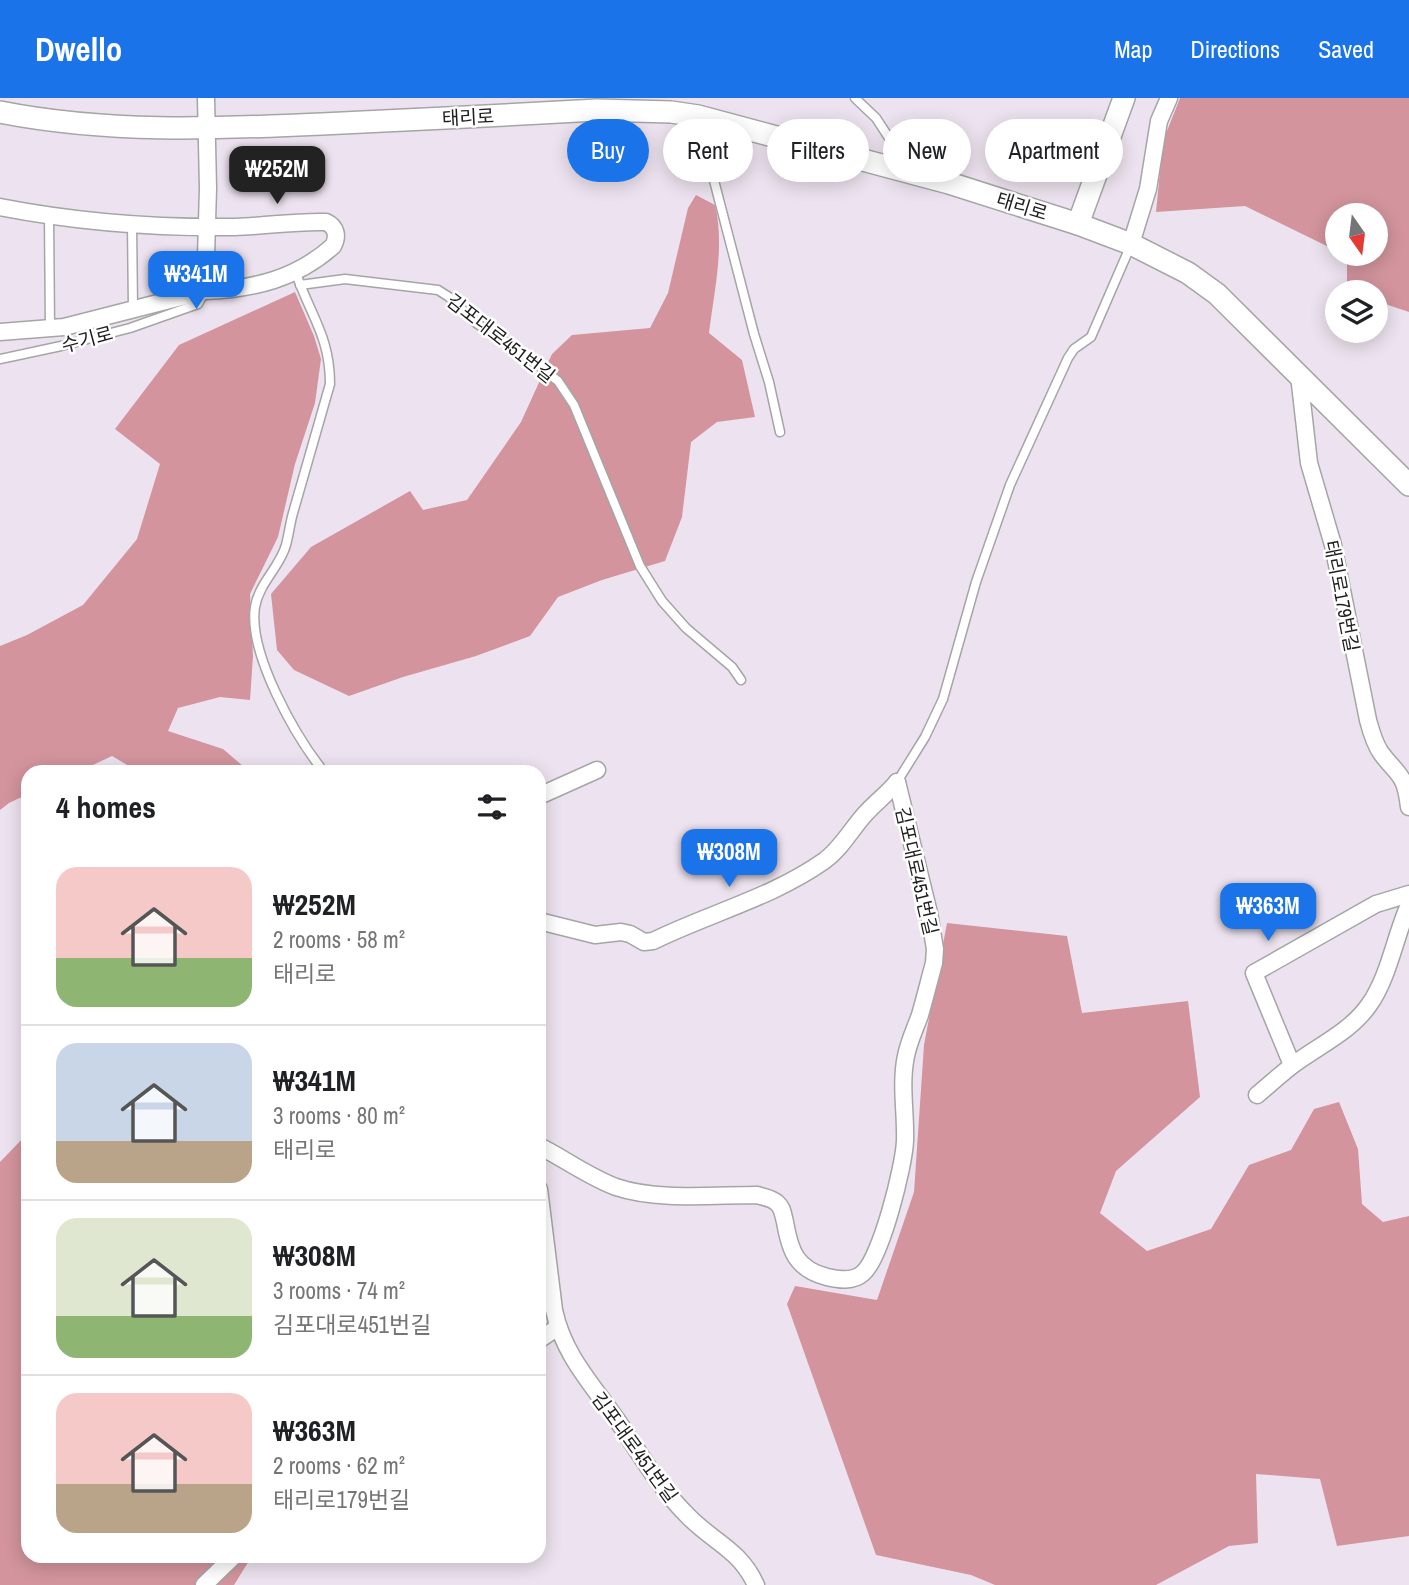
<!DOCTYPE html>
<meta charset="utf-8">
<style>
body{margin:0;font-family:"Archivo Narrow","Noto Sans KR",sans-serif;background:#f2f2f2;color:#202124;height:100vh;display:flex;flex-direction:column;font-size:26px;white-space:nowrap}
*{box-sizing:border-box;margin:0}
p{font-size:23px;color:#757577}
.icon{flex:none;width:38px;height:38px;fill:none;stroke:currentColor;stroke-width:2;stroke-linecap:round;stroke-linejoin:round}
.map{position:relative;flex:1;overflow:hidden}
.side{position:absolute;left:21px;top:667px;width:525px;height:798px;display:flex;flex-direction:column;background:#fff;border-radius:21px;box-shadow:0 4px 18px #0003}
.side>*{flex:none}
.top-card{position:absolute;left:567px;top:21px;width:665px;height:63px;display:flex;gap:14px}
.needle{width:46px;rotate:166deg}
.buttons{position:absolute;left:1325px;top:105px;display:grid;gap:14px}
.buttons a{display:grid;place-items:center;width:63px;height:63px;border-radius:50%;background:#fff;box-shadow:0 4px 18px #0003;font-size:35px}
.price{position:absolute;translate:-50% -60px;padding:0 16px;border-radius:14px;background:#1a73e8;color:#fff;font-size:23px;line-height:46px;filter:drop-shadow(0 2px 4px #0008)}
.price::after{content:'';position:absolute;left:50%;top:42px;width:21px;height:16px;margin-left:-10px;background:inherit;clip-path:polygon(0 0,100% 0,50% 100%)}
.price.selected{background:#222;color:#fff}
ul{padding:0;list-style:none}
li{display:flex;align-items:center;gap:21px;height:175px;padding:0 35px}
li+li{border-top:2px solid #e0e0e0}
li span{display:grid;place-items:center;flex:none;width:196px;height:140px;border-radius:21px;color:#555}
li>.icon{margin-inline-start:auto}
span .icon{width:84px;height:84px;fill:#fffc;stroke-width:1}
li b{font-size:30px}
h2{display:flex;justify-content:space-between;align-items:center;height:84px;padding:0 35px;font-size:30px}
.chip{padding:0 24px;border-radius:32px;background:#fff;box-shadow:0 4px 18px #0003;font-size:24px;line-height:63px}
.chip.selected{background:#1a73e8;color:#fff}
header{display:flex;align-items:center;gap:42px;box-sizing:border-box;height:98px;padding:0 35px;background:#1a73e8;color:#fff}
header strong{font-size:33px}
nav{display:flex;gap:38px;margin-inline-start:auto;font-size:24px}
.map>svg:first-child{display:block}
</style>
<header>
<strong>Dwello</strong>
<nav><a>Map</a><a>Directions</a><a>Saved</a></nav>
</header>
<div class="map">
<svg width="1409" height="1487" viewBox="0 0 1409 1487">
<rect width="100%" height="100%" fill="#ede3f0"/>
<g fill="#d3949d">
<polygon points="1180,0 1409,0 1409,214 1376,203 1376,194 1347,194 1347,158 1343,156 1376,156 1376,117 1337,117 1337,153 1245,108 1156,114 1163,43"/>
<path d="M696,97L715,107C725,148 714,194 709,235L742,262L755,319L717,324L691,344L682,419L665,463L602,482L558,499L530,538L476,558L403,579L349,598L294,572L277,552L271,496L311,449L410,393L423,412L467,402L521,324L552,256L572,237L650,230L668,195L688,110Z"/>
<polygon points="295,194 314,238 321,261 315,305 295,366 278,439 250,496 253,558 250,602 220,599 178,610 168,633 223,651 250,674 139,674 112,658 78,674 28,674 28,696 9,705 0,712 0,548 27,537 83,507 137,441 160,366 115,331 179,247"/>
<polygon points="947,825 1067,838 1082,915 1188,903 1200,999 1116,1073 1100,1115 1147,1153 1211,1131 1249,1067 1291,1052 1314,1011 1339,1004 1358,1051 1362,1106 1383,1124 1409,1118 1409,1438 1337,1448 1320,1381 1256,1376 1258,1445 1229,1448 1156,1487 995,1487 971,1477 876,1457 787,1206 795,1188 877,1202 914,1094 924,947"/>
<polygon points="28,1035 28,1458 252,1458 234,1487 0,1487 0,1064"/>
</g>
<g fill="none" stroke-linecap="round" stroke-linejoin="round">
<g stroke="#a5a5a5" stroke-width="11">
<g id="service">
<polyline points="855,0 876,20 908,69"/>
<polyline points="698,21 754,236 769,284 780,334"/>
<polyline points="49,117 50,230"/>
<polyline points="132,126 133,211"/>
<path d="M296,175C310,217 330,238 330,286C318,329 305,372 293,415C290,425 289,436 286,447C280,469 259,485 255,509C248,555 295,638 324,674"/>
<polyline points="300,187 345,181 438,192 449,199 476,225 518,252 558,283 574,307 640,468 662,503 686,530 732,569 741,582"/>
<polyline points="0,261 61,248 130,230 198,206 205,193"/>
<polyline points="897,684 925,639 943,601 976,484 1010,387 1068,260 1074,251 1091,239 1130,149"/>
</g>
</g>
<g stroke="#a5a5a5" stroke-width="19">
<g id="minor">
<path d="M0,109C77,124 156,130 235,129C265,128 296,123 326,124C337,129 338,139 333,148C296,181 254,191 205,193"/>
<polyline points="1131,146 1148,91 1159,23 1169,0"/>
<polyline points="0,234 64,229 205,193 208,90 206,0"/>
<path d="M1299,277L1309,365L1333,447L1368,622C1371,633 1374,645 1381,655C1399,679 1405,675 1409,709"/>
<polyline points="539,698 597,672"/>
<path d="M539,823L595,837L621,834L630,836L644,844L653,843C710,815 771,800 824,763C841,751 852,730 866,715C876,704 887,696 897,684"/>
<polyline points="1292,967 1254,875 1376,806 1409,796"/>
<path d="M1257,997C1269,987 1281,976 1294,966C1320,947 1351,933 1369,907C1389,879 1395,838 1409,807"/>
<path d="M539,1048C565,1061 589,1079 616,1089C657,1103 714,1097 757,1097C764,1099 772,1100 777,1105C783,1110 783,1117 785,1124C790,1153 796,1171 827,1179C839,1182 853,1184 863,1175C881,1160 904,1068 905,1043C906,1015 900,986 906,958C909,943 915,931 920,917C925,900 929,883 934,865L935,851L929,815L897,684"/>
<path d="M539,1091L554,1212C563,1256 592,1286 617,1322C639,1354 658,1388 686,1416C712,1444 739,1450 756,1487"/>
<polyline points="539,1242 558,1229"/>
<polyline points="204,1487 234,1458"/>
</g>
</g>
<g stroke="#a5a5a5" stroke-width="24">
<g id="tertiary">
<path d="M0,14C107,35 213,31 322,26C414,22 505,17 597,12L671,14L698,18L949,85L1078,126L1131,146L1188,175L1217,196L1409,387"/>
<polyline points="1078,126 1124,0"/>
</g>
</g>
<use href="#service" stroke="#fff" stroke-width="8"/>
<use href="#minor" stroke="#fff" stroke-width="16"/>
<use href="#tertiary" stroke="#fff" stroke-width="21"/>
</g>
<g text-anchor="middle" dominant-baseline="central" stroke-width="5" stroke-linejoin="round" paint-order="stroke">
<g font-size="19" fill="#1e1e1e" stroke="#fff">
<text transform="translate(468 19) rotate(-3)">태리로</text>
<text transform="translate(1022 108) rotate(17)">태리로</text>
<text transform="translate(501 240) rotate(38)">김포대로451번길</text>
<text transform="translate(87 241) rotate(-15)">수기로</text>
<text transform="translate(1342 498) rotate(79)">태리로179번길</text>
<text transform="translate(917 773) rotate(77)">김포대로451번길</text>
<text transform="translate(635 1349) rotate(54)">김포대로451번길</text>
</g>
</g>
</svg>
<div class="buttons">
<a><svg class="needle" viewBox="-14 -14 28 28"><path d="M0-13l5 13h-10z" fill="#e53935"/><path d="M0 13l5-13h-10z" fill="#757577"/></svg></a>
<a><svg class="icon" aria-label="layers" viewBox="0 0 24 24"><path d="M12 4l9 5-9 5-9-5zM3 14l9 5 9-5"/></svg></a>
</div>
<b class="price selected" style="left:277px;top:108px">₩252M</b>
<b class="price" style="left:196px;top:213px">₩341M</b>
<b class="price" style="left:729px;top:791px">₩308M</b>
<b class="price" style="left:1268px;top:845px">₩363M</b>
<div class="top-card">
<a class="chip selected">Buy</a>
<a class="chip">Rent</a>
<a class="chip">Filters</a>
<a class="chip">New</a>
<a class="chip">Apartment</a>
</div>
<section class="side">
<h2>4 homes<svg class="icon" aria-label="filters" viewBox="0 0 24 24"><path d="M4 7h16M4 17h16"/><circle cx="9" cy="7" r="2"/><circle cx="15" cy="17" r="2"/></svg></h2>
<ul>
<li><span style="background:linear-gradient(#f6c9c9 65%,#8fb573 0)"><svg class="icon" aria-label="home" viewBox="0 0 24 24"><path d="M3 11l9-7 9 7M6 9v11h12V9"/></svg></span><div><b>₩252M</b><p>2 rooms · 58 m²</p><p>태리로</p></div></li>
<li><span style="background:linear-gradient(#c9d6e8 70%,#b9a48a 0)"><svg class="icon" aria-label="home" viewBox="0 0 24 24"><path d="M3 11l9-7 9 7M6 9v11h12V9"/></svg></span><div><b>₩341M</b><p>3 rooms · 80 m²</p><p>태리로</p></div></li>
<li><span style="background:linear-gradient(#dfe7d0 70%,#8fb573 0)"><svg class="icon" aria-label="home" viewBox="0 0 24 24"><path d="M3 11l9-7 9 7M6 9v11h12V9"/></svg></span><div><b>₩308M</b><p>3 rooms · 74 m²</p><p>김포대로451번길</p></div></li>
<li><span style="background:linear-gradient(#f6c9c9 65%,#b9a48a 0)"><svg class="icon" aria-label="home" viewBox="0 0 24 24"><path d="M3 11l9-7 9 7M6 9v11h12V9"/></svg></span><div><b>₩363M</b><p>2 rooms · 62 m²</p><p>태리로179번길</p></div></li>
</ul>
</section>
</div>
